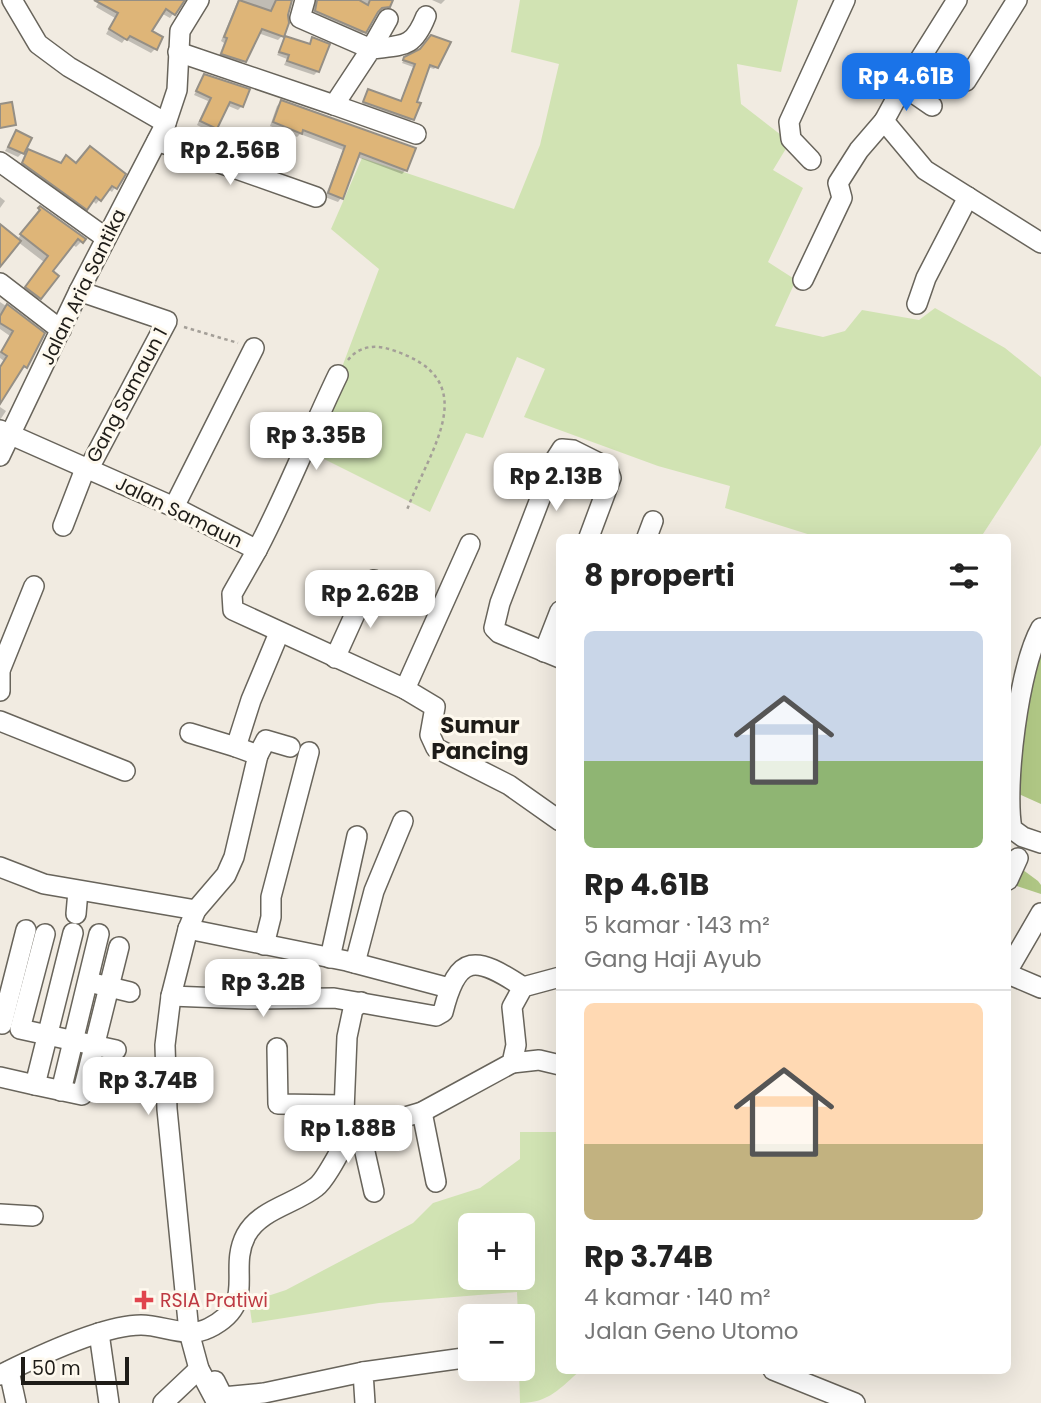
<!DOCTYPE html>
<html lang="id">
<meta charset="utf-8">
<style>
body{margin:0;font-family:Poppins,sans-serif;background:#f2f2f2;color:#222;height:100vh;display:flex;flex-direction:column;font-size:26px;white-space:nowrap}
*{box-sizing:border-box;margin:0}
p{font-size:23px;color:#767676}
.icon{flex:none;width:38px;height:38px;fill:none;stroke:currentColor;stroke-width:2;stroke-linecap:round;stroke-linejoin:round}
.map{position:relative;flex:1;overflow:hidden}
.drawer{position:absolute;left:556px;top:534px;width:455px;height:840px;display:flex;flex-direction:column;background:#fff;border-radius:10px;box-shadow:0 7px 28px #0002}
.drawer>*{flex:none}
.controls{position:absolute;left:458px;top:1213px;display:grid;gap:14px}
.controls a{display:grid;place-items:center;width:77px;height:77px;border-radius:10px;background:#fff;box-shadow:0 7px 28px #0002;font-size:35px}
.scale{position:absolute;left:21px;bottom:18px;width:108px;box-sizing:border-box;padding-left:7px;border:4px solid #1e1c18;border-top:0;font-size:19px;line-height:24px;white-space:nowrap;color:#1e1c18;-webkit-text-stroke:5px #fef9ee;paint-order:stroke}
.price{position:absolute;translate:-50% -60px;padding:0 16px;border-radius:14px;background:#fff;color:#222;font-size:23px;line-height:46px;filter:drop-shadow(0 2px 4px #0008)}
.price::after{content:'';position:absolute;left:50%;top:42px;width:21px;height:16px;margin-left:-10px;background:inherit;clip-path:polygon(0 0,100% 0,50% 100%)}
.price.active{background:#1a73e8;color:#fff}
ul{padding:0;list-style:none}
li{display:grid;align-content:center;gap:14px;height:371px;padding:0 28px}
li+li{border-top:2px solid #e0e0e0}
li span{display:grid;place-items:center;height:217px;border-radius:10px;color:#555}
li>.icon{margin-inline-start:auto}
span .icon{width:126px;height:126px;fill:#fffc;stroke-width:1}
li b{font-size:30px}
h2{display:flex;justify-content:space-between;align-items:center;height:84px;padding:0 28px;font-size:30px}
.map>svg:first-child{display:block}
</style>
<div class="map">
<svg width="1041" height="1403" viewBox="0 0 1041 1403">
<rect width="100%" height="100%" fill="#f1ebe1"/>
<g fill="#d1e3b3" fill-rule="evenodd">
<polygon points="520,0 798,0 781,72 737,64 741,104 790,142 773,170 803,188 768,262 796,280 775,326 823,337 845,331 862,310 919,320 935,308 1005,348 1041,377 1041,445 981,537 817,537 725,508 730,486 658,466 524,417 545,369 517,357 483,438 466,433 430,512 310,452 379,269 331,229 362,158 514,209 540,145 559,64 511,52"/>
<path d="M520,1132H560V1370H581C560,1388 549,1403 520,1403L519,1369L523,1368V1316H518L517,1292L379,1303L252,1323L249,1302L286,1290L413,1223L433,1203L480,1188L520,1159ZM471,1225H523V1278H471Z"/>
</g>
<g fill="#afc684">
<polygon points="1041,619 1041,804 1008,789"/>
<polygon points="1008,859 1038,881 1041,885 1041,894 1008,883"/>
</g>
<g fill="#0003">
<polygon points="100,0 183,0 170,18 161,13 150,32 155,49 151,53 125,39 122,43 106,34 115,18 96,7"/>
<polygon points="238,0 290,0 282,36 278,40 258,33 240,65 218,58 224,43 221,41"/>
<polygon points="312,0 381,0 388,6 384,11 376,12 360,37 311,15"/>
<polygon points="432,0 445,0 441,4"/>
<polygon points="286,38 308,46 313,39 318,71 314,75 284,65 287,59 277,55"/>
<polygon points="405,58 436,67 434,69 427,67 410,122 362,105 368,91 400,103 413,67 402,63"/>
<polygon points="204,76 242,106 238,110 226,105 211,132 197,125 208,101 194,95"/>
<polygon points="281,102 406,170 402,174 357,157 341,198 338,202 325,197 343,150 300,134 297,137 270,126 277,106"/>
<polygon points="16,132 22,153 18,157 5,151"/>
<polygon points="28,151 60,164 76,165 124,174 112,192 108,189 96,204 92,200 82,212 19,167"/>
<polygon points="0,197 5,201 0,208"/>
<polygon points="40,208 84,239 76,247 72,244 51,271 40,298 34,303 21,293 44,262 18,242 0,264 0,226 17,240"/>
<polygon points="0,302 6,306 26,367 20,370 0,400 0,367 4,361 0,358 0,353 10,336 0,329"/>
<polygon points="0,407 6,411 0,420"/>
</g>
<g fill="#deb578" stroke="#958f85" stroke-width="2">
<polygon points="94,0 185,0 175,15 166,9 152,31 163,37 157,50 130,36 127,40 109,29 118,13"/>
<polygon points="239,0 271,11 276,0 292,0 288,15 289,23 284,37 262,29 246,62 221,54 227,38 224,37"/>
<polygon points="317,0 359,0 368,5 370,0 393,0 390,7 382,8 378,12 366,33 315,11"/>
<polygon points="431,35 451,42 438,68 430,65 417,102 421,103 414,120 363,102 368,89 401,101 415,64 403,60 404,57 420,49"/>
<polygon points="285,36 310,44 312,37 330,44 319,72 287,61 289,55 279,52"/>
<polygon points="204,74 250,89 243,107 230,102 217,129 200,121 211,98 196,91"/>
<polygon points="281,100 416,148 407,171 360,153 343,199 328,193 345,146 303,130 302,134 273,122"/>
<polygon points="12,102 16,125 0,128 0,104"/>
<polygon points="16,130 32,138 24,154 8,147"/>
<polygon points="90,146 126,174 117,189 112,186 101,201 96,197 87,210 22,163 28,149 61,163 66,155 76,163"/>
<polygon points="40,206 86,239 83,243 78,239 53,271 59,276 41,299 25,287 48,256 20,234 40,210 38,208"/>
<polygon points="0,224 21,241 0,267"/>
<polygon points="7,304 45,333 27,368 24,366 0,404 0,367 7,356 1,352 13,331 0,323 0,316"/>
</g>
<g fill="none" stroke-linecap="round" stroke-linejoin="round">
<g stroke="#68645b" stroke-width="22">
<g id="minor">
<polyline points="12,0 38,44 69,67 166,123"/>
<polyline points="305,0 300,18 371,49 388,19"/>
<polyline points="957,0 903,86 884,121 925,170 1041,243"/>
<path d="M178,52L334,105L371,49C403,45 413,49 426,16"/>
<polyline points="966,81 1017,0"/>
<polyline points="903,86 932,106"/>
<polyline points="334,105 416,134"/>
<polyline points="157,141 316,197"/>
<polyline points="811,160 791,139 789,122 845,0"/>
<polyline points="0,162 106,238"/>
<polyline points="803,280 842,198 838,183 859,150 884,121"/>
<polyline points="0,283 61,330"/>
<polyline points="79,291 167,321 88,470"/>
<polyline points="917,304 926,278 968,197"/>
<polyline points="0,430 174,507 257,550 232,594 233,610 405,689 435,707 430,735 436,748 509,785 560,821"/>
<polyline points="0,456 79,291 166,123 177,90 180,31 199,0"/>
<polyline points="174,507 254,348"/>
<polyline points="63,526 85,469"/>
<polyline points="647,537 653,521"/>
<path d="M257,550C287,493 310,433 338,375"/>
<path d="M1041,628C1019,667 1004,786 1012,829L1023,837L1041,843"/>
<polyline points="544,652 560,611"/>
<polyline points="335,658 365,592 374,580"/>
<polyline points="560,658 499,633 494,628 500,603 555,460 562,449 573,450 607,467 611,478 589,537"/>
<polyline points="0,666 0,691"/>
<polyline points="1,668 34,586"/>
<polyline points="405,689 470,544"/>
<polyline points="0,721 125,771"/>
<polyline points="190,733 236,747"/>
<polyline points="258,755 266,740 290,747"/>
<polyline points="0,867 44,884 196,910"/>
<polyline points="1008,880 1018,858"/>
<polyline points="76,914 78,891"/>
<polyline points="188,929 347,961 449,988"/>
<polyline points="45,934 20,1029 116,1050"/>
<polyline points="264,945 271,917 271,897 309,752"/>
<polyline points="330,958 357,836"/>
<polyline points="355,963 374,891 403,821"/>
<polyline points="1008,970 1041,913"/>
<polyline points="1008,974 1041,988"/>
<polyline points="97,984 130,992"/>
<path d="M171,996L248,999L334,998L436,1016L443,1012C458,952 476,956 523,987"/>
<polyline points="2,1024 26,930"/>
<polyline points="277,1048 278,1104 344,1105"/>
<polyline points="512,1063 539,1060 560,1065"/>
<polyline points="0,1077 35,1085 73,933"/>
<polyline points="35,1085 82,1095 119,947"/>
<polyline points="61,1091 99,934"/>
<polyline points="422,1112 436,1182"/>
<polyline points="360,1130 374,1192"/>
<polyline points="350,1133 344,1111 347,1037 353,1009 361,1002"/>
<polyline points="0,1214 33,1216"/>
<polyline points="99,1333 109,1403"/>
<polyline points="773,1370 855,1403"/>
<polyline points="9,1371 16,1403"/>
<path d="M0,1375C34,1358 104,1325 141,1325C164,1325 187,1339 209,1328C259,1303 227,1271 246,1235C260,1209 295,1204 316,1187C326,1180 343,1145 350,1133L422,1112L512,1063L516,1045L512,1007L523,987L560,977"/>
<polyline points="215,1381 223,1397 264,1393 363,1372"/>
<polyline points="163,1403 199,1369"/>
<polyline points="217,1403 199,1369 189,1332 167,1109 165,1045 171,996 188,929 196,910 226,875 234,857 258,755 236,747 251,700 279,633"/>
<polyline points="365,1403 363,1372 471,1357"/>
</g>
</g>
<g stroke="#a49f98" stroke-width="2.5" stroke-dasharray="3.5 3.5" stroke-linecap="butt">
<polyline points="184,327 238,343"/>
<path d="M348,360C359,346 375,344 392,350C486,380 430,448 407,510"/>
</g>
<use href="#minor" stroke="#fff" stroke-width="19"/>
</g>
<path fill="#e0444e" stroke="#fef9ee" stroke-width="2.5" d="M140.5 1289.5h7v7h7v7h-7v7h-7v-7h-7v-7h7z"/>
<g text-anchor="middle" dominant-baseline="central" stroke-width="6" stroke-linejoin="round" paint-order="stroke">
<g font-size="19" fill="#1e1c18" stroke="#fef9ee">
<text transform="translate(83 287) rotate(-64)">Jalan Aria Santika</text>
<text transform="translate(127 395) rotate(-62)">Gang Samaun 1</text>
<text transform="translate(179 512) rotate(26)">Jalan Samaun</text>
</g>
<g font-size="19" fill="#be3a42" stroke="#fef9ee" text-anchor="start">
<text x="160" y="1300">RSIA Pratiwi</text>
</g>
<g font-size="23" font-weight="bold" fill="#1e1c18" stroke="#fef9ee">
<text x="480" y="725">Sumur<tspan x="480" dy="26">Pancing</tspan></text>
</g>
</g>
</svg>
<div class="controls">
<a>+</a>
<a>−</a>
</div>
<div class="scale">50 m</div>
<b class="price active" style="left:906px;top:113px">Rp 4.61B</b>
<b class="price" style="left:230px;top:187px">Rp 2.56B</b>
<b class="price" style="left:316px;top:472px">Rp 3.35B</b>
<b class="price" style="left:556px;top:513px">Rp 2.13B</b>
<b class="price" style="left:370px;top:630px">Rp 2.62B</b>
<b class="price" style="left:263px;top:1019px">Rp 3.2B</b>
<b class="price" style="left:148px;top:1117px">Rp 3.74B</b>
<b class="price" style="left:348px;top:1165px">Rp 1.88B</b>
<section class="drawer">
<h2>8 properti<svg class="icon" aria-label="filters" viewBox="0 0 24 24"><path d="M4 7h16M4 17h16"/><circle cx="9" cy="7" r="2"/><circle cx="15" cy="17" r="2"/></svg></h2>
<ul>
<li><span style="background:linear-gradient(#c9d6e8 60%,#8fb573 0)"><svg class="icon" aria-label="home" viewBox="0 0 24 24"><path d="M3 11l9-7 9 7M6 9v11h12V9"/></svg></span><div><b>Rp 4.61B</b><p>5 kamar · 143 m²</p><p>Gang Haji Ayub</p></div></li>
<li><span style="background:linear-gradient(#ffd9b3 65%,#c2b280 0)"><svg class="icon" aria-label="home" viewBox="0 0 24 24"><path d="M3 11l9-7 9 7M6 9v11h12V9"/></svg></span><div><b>Rp 3.74B</b><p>4 kamar · 140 m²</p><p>Jalan Geno Utomo</p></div></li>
</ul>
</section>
</div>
